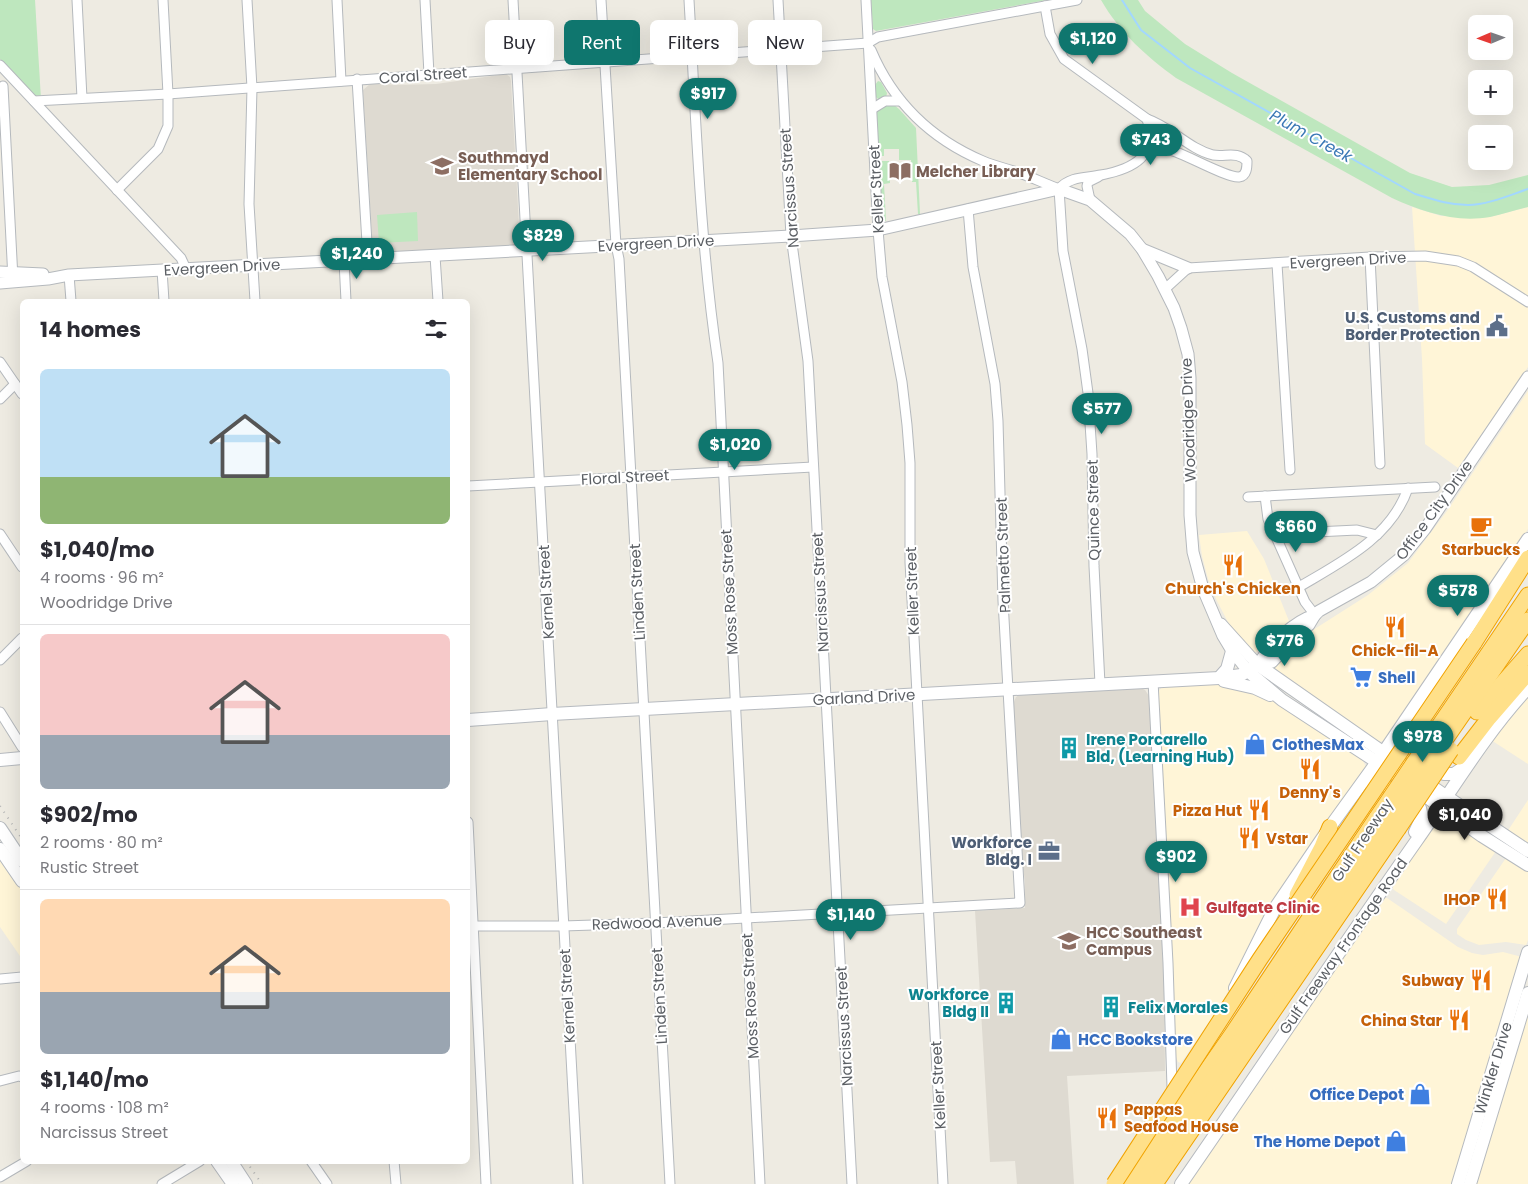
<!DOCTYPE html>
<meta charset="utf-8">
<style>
body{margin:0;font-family:Poppins,sans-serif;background:#f7f7f7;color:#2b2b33;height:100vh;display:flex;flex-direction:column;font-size:19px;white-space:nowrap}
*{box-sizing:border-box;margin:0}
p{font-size:16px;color:#7c7c81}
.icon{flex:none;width:28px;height:28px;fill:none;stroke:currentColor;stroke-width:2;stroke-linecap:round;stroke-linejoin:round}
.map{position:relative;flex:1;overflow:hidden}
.sheet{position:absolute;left:20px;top:299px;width:450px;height:865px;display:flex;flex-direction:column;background:#fff;border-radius:8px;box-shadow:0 5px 20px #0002}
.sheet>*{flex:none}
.hud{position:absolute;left:485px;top:20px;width:475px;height:45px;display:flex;gap:10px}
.needle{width:32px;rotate:268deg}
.tools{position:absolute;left:1468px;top:15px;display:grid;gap:10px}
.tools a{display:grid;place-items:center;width:45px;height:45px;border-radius:8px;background:#fff;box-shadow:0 5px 20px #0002;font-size:25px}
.price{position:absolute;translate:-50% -42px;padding:0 11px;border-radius:18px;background:#0f766e;color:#fff;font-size:16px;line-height:32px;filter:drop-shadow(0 1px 2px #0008)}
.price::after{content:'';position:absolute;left:50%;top:30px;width:15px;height:11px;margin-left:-8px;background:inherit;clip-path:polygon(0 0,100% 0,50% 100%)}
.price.current{background:#222;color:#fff}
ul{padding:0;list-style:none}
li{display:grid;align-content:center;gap:10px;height:265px;padding:0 20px}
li+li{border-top:1px solid #e1e1e2}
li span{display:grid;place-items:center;height:155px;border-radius:8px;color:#555}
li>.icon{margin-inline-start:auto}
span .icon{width:90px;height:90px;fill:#fffc;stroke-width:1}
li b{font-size:21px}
h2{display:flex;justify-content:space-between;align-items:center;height:60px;padding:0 20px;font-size:21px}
.pill{padding:0 18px;border-radius:8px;background:#fff;box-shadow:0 5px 20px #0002;font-size:18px;line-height:45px}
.pill.current{background:#0f766e;color:#fff}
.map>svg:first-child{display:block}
</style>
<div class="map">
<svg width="1528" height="1184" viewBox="0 0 1528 1184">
<rect width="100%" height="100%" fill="#eeebe2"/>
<g fill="#fff5d7">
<polygon points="1412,207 1441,216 1490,217 1528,207 1528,367 1458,468 1425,444 1422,359"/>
<polygon points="1528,391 1528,529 1384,741 1377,742 1276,672 1275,666 1302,637 1368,595 1408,563 1447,511"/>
<polygon points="1247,531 1264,559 1289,621 1260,650 1254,653 1230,626 1217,601 1208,579 1202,556 1199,535"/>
<polygon points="1226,684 1266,695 1345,747 1363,761 1366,767 1235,978 1220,1006 1181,1063 1178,1062 1176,1057 1158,692 1162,687"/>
<polygon points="1528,694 1528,764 1491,740"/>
<polygon points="1528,800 1528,846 1507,832"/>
<polygon points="1441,817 1445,817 1496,850 1494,854 1446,924 1394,890 1392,886 1438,819"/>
<polygon points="0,855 22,887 22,959 0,927"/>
<polygon points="1506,858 1528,870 1528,940 1526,945 1506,942 1479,945 1466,940 1457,934 1457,929"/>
<polygon points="1384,898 1387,898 1409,913 1458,947 1472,953 1483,955 1503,952 1522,957 1453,1184 1188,1184"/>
<polygon points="1528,1006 1528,1184 1473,1184"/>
</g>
<g fill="#dedad1">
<polygon points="506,74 510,77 511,81 520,243 518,245 373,253 363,90 370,84 378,83 395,85 436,84"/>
<polygon points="1125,689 1143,689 1145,690 1149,696 1164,982 1165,1071 1067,1076 1074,1184 1017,1184 1015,1161 990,1162 975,911 1025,908 1025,882 1020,845 1013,704 1016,697 1019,695"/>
</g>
<g fill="#bee7be">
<polygon points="0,0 35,0 41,99 30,93 0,59"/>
<polygon points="871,0 1047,0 876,31 873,29"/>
<path d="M1101,0H1138L1145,11L1185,44L1232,73L1410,173L1452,187L1489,185L1528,175V207C1516,210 1503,214 1490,217C1455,223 1423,212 1392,198L1176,78C1146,56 1120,33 1101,0Z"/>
<polygon points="878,81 881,82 887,93 886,98 879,100 876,97 875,85"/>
<polygon points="887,104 894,105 899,109 916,128 920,214 918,214 916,182 912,182 911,160 899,160 899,149 884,149 884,156 878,156 876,116 877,110"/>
<polygon points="878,161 889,161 890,183 884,184 886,221 882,221"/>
<polygon points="417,212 418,241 379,243 377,215"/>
</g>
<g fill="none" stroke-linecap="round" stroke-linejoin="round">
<path stroke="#a2d7ff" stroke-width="2" d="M1122,0L1141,30L1190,68L1415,194C1432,199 1449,205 1468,205C1487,205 1510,195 1528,189"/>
<g stroke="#b5b9bd" stroke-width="11">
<g id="minor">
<polyline points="77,0 82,98"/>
<polyline points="247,0 252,88 249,204 255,301"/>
<polyline points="337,0 341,81"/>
<polyline points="425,0 429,74"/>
<polyline points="513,0 578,1184"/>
<polyline points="601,0 616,245 619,259 670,1184"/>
<path d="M689,0C696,121 700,243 718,363L760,1184"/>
<polyline points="778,0 791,236 808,361 852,1184"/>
<polyline points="866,0 878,230 882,277 902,382 907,425 910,463 910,562 943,1184"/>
<path d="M1045,6L1050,34L1064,59L1147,119C1171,127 1189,149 1213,155C1226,157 1237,151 1247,161C1247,167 1247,176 1239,177C1228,178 1190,157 1176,152C1168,149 1158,146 1150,144"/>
<path d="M871,50C893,102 931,139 983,161C995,166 1008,169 1020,173C1033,178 1046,184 1059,189"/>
<polyline points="0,65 181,258 186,269"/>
<polyline points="357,79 368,259"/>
<polyline points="3,86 13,279"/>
<polyline points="34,101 168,94 868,43 878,37 1077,0"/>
<polyline points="872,109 885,101 901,101"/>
<polyline points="1059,189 1063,251 1082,349 1088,393 1092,454 1094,566 1100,684"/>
<path d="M1059,189C1070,176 1086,178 1101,175C1133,169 1159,156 1147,119"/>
<polyline points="117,190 158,149 168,126 168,94 163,0"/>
<polyline points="1090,200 1087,186 1088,182 1098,177"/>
<polyline points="435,256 438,301"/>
<polyline points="1370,257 1380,464"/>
<polyline points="344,261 346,301"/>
<polyline points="1277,264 1290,470"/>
<polyline points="162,270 164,301"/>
<polyline points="69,275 71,301"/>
<polyline points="1165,289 1188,268 1370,257 1425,256 1458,261 1473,267 1528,302"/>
<polyline points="0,362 22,394"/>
<polyline points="0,399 15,384"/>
<polyline points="468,486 813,467"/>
<polyline points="1265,496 1268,519 1305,602 1315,615"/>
<polyline points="1248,497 1435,487"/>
<polyline points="0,534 22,567"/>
<polyline points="1274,534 1357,530 1377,535"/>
<path d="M1299,587C1341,562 1391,538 1408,488"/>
<polyline points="0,660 22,638"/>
<polyline points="1153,681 1168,963 1172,1087"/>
<polyline points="0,712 22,747"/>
<polyline points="468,822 486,1184"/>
<polyline points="468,926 563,926 655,923 1020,903 1003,601 998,421 995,384 973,267 968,209"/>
<polyline points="0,979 22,977"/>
<polyline points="0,1081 19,1076 22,1077"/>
<polyline points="311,1161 327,1184"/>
<polyline points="394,1161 396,1184"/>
<polyline points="0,1177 27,1161"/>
<polyline points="162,1184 200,1161"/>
</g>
</g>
<g stroke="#b5b9bd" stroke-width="13">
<g id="tertiary">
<polyline points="1142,249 1188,268"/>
<polyline points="0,272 43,274"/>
<polyline points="0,283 48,279 69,275 791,236 878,230 1059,189 1090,200 1130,234 1142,249 1158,276 1174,308 1181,328 1188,354 1190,378 1190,515 1193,552 1203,589 1223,636 1232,651 1249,672"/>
<polyline points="1221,624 1258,665"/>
<polyline points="1258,665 1272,662 1299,633 1309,625 1315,615 1319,611 1371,582 1404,555 1425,529 1528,377"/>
<path d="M1258,665C1269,646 1293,621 1315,615"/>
</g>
</g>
<g stroke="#b6babf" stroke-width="14">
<g id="secondary">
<polyline points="1249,672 1282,700 1377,762 1482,836 1528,865"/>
<polyline points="1219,678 1227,669 1232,651"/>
<polyline points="1224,681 1255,688 1270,695"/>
<polyline points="468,720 552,714 1219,678 1241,675 1258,665 1447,797 1528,851"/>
<polyline points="1406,737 1405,745 1407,751 1444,774 1454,774 1464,767"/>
<polyline points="0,760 22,758"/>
<polyline points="1371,784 1383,784 1420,808 1422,817 1415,832"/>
<polyline points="0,828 22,861"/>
<polyline points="0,849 22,881"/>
<polyline points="1235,988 1275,908 1330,827 1377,762 1528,539"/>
<polyline points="217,1161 233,1184"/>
<polyline points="231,1161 246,1184"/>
<path d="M1181,1184C1260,1070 1337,954 1417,840C1453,789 1485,734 1528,688"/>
<polyline points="1458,1184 1528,952"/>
<polyline points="1470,1184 1528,993"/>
</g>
</g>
<g stroke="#f1a300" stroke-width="17">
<g id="motorway">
<polyline points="1474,643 1528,558"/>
<polyline points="1477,712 1528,654"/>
<polyline points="1432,736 1528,595"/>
<polyline points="1443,743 1528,620"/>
<polyline points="1459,757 1489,718 1528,673"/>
<polyline points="1297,895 1322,847 1330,827"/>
<polyline points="1127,1184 1232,1034 1377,817"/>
<polyline points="1141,1184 1388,824"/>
<polyline points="1155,1184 1398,829"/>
</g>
</g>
<use href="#minor" stroke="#fff" stroke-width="9"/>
<use href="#tertiary" stroke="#fff" stroke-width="11"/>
<use href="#secondary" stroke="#fff" stroke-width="12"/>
<use href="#motorway" stroke="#ffe089" stroke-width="15"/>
<g stroke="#b4b5b5" stroke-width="2" stroke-dasharray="1 6" stroke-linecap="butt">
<polyline points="0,806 22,839"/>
<polyline points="246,1161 262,1184"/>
</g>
<g stroke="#f1a300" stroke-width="17" stroke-linecap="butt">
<g id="motorway-bridge">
<polyline points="1377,817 1432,736"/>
<polyline points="1388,824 1443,743"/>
<polyline points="1398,829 1451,750"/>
<polyline points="1114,1184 1260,959 1474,643"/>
</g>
</g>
<use href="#motorway-bridge" stroke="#ffe089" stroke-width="15"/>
</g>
<defs>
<g id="school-bare" transform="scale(1.725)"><path d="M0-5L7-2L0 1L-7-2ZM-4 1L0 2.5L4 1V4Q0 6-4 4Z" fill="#8d6e63" stroke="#fff" stroke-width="2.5" paint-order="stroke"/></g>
<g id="library-bare" transform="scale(1.725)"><path d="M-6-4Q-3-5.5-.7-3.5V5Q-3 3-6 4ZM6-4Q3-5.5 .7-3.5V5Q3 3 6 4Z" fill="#8d6e63" stroke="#fff" stroke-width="2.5" paint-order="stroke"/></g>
<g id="civic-bare" transform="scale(1.725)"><path d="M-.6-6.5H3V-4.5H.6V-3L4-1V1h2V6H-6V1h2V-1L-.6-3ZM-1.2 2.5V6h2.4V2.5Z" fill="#5c6f8a" stroke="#fff" stroke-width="2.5" paint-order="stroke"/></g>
<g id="cafe-bare" transform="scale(1.725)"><path d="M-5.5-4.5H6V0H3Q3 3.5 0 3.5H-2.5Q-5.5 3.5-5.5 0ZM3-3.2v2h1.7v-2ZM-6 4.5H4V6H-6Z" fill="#e8710a" stroke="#fff" stroke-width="2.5" paint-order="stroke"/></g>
<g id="restaurant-bare" transform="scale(1.725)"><path d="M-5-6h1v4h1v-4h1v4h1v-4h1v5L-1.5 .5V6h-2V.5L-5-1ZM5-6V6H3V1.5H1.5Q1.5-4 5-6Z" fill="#e8710a" stroke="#fff" stroke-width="2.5" paint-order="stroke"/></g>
<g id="supermarket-bare" transform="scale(1.725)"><path d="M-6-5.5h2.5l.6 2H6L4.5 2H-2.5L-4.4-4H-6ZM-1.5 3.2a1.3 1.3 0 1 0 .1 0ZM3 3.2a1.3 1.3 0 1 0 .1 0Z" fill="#3f7fe0" stroke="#fff" stroke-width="2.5" paint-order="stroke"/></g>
<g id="shop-bare" transform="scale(1.725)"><path d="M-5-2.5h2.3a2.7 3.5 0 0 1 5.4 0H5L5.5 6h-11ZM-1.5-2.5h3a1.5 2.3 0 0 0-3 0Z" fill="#3f7fe0" stroke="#fff" stroke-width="2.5" paint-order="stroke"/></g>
<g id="building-bare" transform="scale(1.725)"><path d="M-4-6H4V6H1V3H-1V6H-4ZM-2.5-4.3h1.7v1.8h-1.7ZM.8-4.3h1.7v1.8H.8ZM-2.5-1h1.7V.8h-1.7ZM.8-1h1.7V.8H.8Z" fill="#0f9aa8" stroke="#fff" stroke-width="2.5" paint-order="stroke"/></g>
<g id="office-bare" transform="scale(1.725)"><path d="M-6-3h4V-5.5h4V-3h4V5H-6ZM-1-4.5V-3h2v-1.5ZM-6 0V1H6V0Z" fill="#5c6f8a" stroke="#fff" stroke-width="2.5" paint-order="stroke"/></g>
<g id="hospital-bare" transform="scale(1.725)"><path d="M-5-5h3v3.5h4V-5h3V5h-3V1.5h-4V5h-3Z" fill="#e0444e" stroke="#fff" stroke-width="2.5" paint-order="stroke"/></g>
<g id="university-bare" transform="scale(1.725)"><path d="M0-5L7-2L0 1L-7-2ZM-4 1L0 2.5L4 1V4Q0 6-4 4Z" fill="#8d6e63" stroke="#fff" stroke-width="2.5" paint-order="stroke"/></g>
</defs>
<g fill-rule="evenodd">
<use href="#school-bare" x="442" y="166"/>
<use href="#library-bare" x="900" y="171"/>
<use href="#civic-bare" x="1497" y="326"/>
<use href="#cafe-bare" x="1481" y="526"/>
<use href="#restaurant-bare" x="1233" y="565"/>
<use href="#restaurant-bare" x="1395" y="627"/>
<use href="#supermarket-bare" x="1361" y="677"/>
<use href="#shop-bare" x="1255" y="744"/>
<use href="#building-bare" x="1069" y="748"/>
<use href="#restaurant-bare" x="1310" y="769"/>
<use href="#restaurant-bare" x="1259" y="810"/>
<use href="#restaurant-bare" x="1249" y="838"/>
<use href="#office-bare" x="1049" y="851"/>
<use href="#restaurant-bare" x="1497" y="899"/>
<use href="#hospital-bare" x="1190" y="907"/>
<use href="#university-bare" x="1069" y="941"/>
<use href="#restaurant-bare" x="1481" y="980"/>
<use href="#building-bare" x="1006" y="1003"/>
<use href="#building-bare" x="1111" y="1007"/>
<use href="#restaurant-bare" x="1459" y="1020"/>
<use href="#shop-bare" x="1061" y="1039"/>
<use href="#shop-bare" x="1420" y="1094"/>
<use href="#restaurant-bare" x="1107" y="1118"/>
<use href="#shop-bare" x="1396" y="1141"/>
</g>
<g text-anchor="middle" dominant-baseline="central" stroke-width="4" stroke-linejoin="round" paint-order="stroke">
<g font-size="15" fill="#5b5f64" stroke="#fff">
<text transform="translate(423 75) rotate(-4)">Coral Street</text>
<text transform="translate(789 188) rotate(-94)">Narcissus Street</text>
<text transform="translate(876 189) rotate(-93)">Keller Street</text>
<text transform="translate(656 243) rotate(-3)">Evergreen Drive</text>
<text transform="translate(1348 260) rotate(-3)">Evergreen Drive</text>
<text transform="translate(222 267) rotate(-3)">Evergreen Drive</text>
<text transform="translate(1188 420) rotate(-92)">Woodridge Drive</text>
<text transform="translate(625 477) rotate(-3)">Floral Street</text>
<text transform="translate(1093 510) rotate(-91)">Quince Street</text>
<text transform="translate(1434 510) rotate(-54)">Office City Drive</text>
<text transform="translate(1003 555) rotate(-92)">Palmetto Street</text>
<text transform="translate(912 591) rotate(-92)">Keller Street</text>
<text transform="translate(546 592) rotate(-93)">Kernel Street</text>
<text transform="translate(637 592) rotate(-93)">Linden Street</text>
<text transform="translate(729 592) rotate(-93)">Moss Rose Street</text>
<text transform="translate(820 592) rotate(-93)">Narcissus Street</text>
<text transform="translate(864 697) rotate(-3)">Garland Drive</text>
<text transform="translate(1362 840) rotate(-56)">Gulf Freeway</text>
<text transform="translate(657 922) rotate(-2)">Redwood Avenue</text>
<text transform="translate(1343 946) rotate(-55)">Gulf Freeway Frontage Road</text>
<text transform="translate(567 996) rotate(-93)">Kernel Street</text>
<text transform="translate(659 996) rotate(-93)">Linden Street</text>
<text transform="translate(750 996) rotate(-93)">Moss Rose Street</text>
<text transform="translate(844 1026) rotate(-93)">Narcissus Street</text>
<text transform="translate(1493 1068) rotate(-73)">Winkler Drive</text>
<text transform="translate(938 1085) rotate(-93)">Keller Street</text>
</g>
<g font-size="15" font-weight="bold" fill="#785e54" stroke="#fff" text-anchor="start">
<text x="458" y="157">Southmayd<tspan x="458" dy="17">Elementary School</tspan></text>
<text x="916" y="171">Melcher Library</text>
<text x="1086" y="932">HCC Southeast<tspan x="1086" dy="17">Campus</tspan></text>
</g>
<g font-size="15" font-weight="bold" fill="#4e5e75" stroke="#fff" text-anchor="end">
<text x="1480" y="317">U.S. Customs and<tspan x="1480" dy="17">Border Protection</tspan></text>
<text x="1032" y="842">Workforce<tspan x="1032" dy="17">Bldg. I</tspan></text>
</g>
<g font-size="15" font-weight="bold" fill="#c56008" stroke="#fff">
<text x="1481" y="549">Starbucks</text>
<text x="1233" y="588">Church's Chicken</text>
<text x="1395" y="650">Chick-fil-A</text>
<text x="1310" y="792">Denny's</text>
<text x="1242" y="810" text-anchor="end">Pizza Hut</text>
<text x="1266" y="838" text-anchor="start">Vstar</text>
<text x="1480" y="899" text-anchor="end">IHOP</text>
<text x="1464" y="980" text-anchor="end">Subway</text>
<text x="1442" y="1020" text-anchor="end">China Star</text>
<text x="1124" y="1109" text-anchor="start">Pappas<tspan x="1124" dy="17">Seafood House</tspan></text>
</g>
<g font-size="15" font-weight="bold" fill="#366cbe" stroke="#fff" text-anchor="start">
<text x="1378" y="677">Shell</text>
<text x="1272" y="744">ClothesMax</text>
<text x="1078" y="1039">HCC Bookstore</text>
<text x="1404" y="1094" text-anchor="end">Office Depot</text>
<text x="1380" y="1141" text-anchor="end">The Home Depot</text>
</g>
<g font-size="15" font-weight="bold" fill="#0d838f" stroke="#fff" text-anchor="start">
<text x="1086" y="739">Irene Porcarello<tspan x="1086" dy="17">Bld, (Learning Hub)</tspan></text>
<text x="989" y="994" text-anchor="end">Workforce<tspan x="989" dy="17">Bldg II</tspan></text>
<text x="1128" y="1007">Felix Morales</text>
</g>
<g font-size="15" font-weight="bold" fill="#be3a42" stroke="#fff" text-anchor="start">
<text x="1206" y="907">Gulfgate Clinic</text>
</g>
<g font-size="16" font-style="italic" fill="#3a78b5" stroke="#fff">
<text transform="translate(1311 136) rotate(29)">Plum Creek</text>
</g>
</g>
</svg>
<div class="tools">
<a><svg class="needle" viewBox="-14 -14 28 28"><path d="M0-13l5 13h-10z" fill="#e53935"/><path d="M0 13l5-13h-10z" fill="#7c7c81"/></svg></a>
<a>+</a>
<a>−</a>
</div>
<b class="price" style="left:1093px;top:65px">$1,120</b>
<b class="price" style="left:708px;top:120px">$917</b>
<b class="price" style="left:1151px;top:166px">$743</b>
<b class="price" style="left:543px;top:262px">$829</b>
<b class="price" style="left:357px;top:280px">$1,240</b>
<b class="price" style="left:1102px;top:435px">$577</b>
<b class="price" style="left:735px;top:471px">$1,020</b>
<b class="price" style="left:1296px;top:553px">$660</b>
<b class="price" style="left:1458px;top:617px">$578</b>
<b class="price" style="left:1285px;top:667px">$776</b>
<b class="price" style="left:1423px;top:763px">$978</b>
<b class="price current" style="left:1465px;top:841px">$1,040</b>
<b class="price" style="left:1176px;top:883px">$902</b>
<b class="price" style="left:851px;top:941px">$1,140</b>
<div class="hud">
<a class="pill">Buy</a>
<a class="pill current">Rent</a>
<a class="pill">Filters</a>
<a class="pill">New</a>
</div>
<section class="sheet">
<h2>14 homes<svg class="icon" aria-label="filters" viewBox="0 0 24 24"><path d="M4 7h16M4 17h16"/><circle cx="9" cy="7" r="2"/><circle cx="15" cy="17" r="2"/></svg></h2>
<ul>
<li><span style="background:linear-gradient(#bfe0f5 70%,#8fb573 0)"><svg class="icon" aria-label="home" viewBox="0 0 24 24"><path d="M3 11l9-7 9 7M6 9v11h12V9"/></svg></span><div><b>$1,040/mo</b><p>4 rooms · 96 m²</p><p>Woodridge Drive</p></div></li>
<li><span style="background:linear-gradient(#f6c9c9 65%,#9aa5b1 0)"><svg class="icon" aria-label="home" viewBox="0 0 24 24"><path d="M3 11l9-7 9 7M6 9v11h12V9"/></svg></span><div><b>$902/mo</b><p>2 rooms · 80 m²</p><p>Rustic Street</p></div></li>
<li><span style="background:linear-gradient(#ffd9b3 60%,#9aa5b1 0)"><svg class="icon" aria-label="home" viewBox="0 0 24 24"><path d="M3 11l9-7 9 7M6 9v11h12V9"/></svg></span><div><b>$1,140/mo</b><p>4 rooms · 108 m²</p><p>Narcissus Street</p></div></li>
</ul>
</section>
</div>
